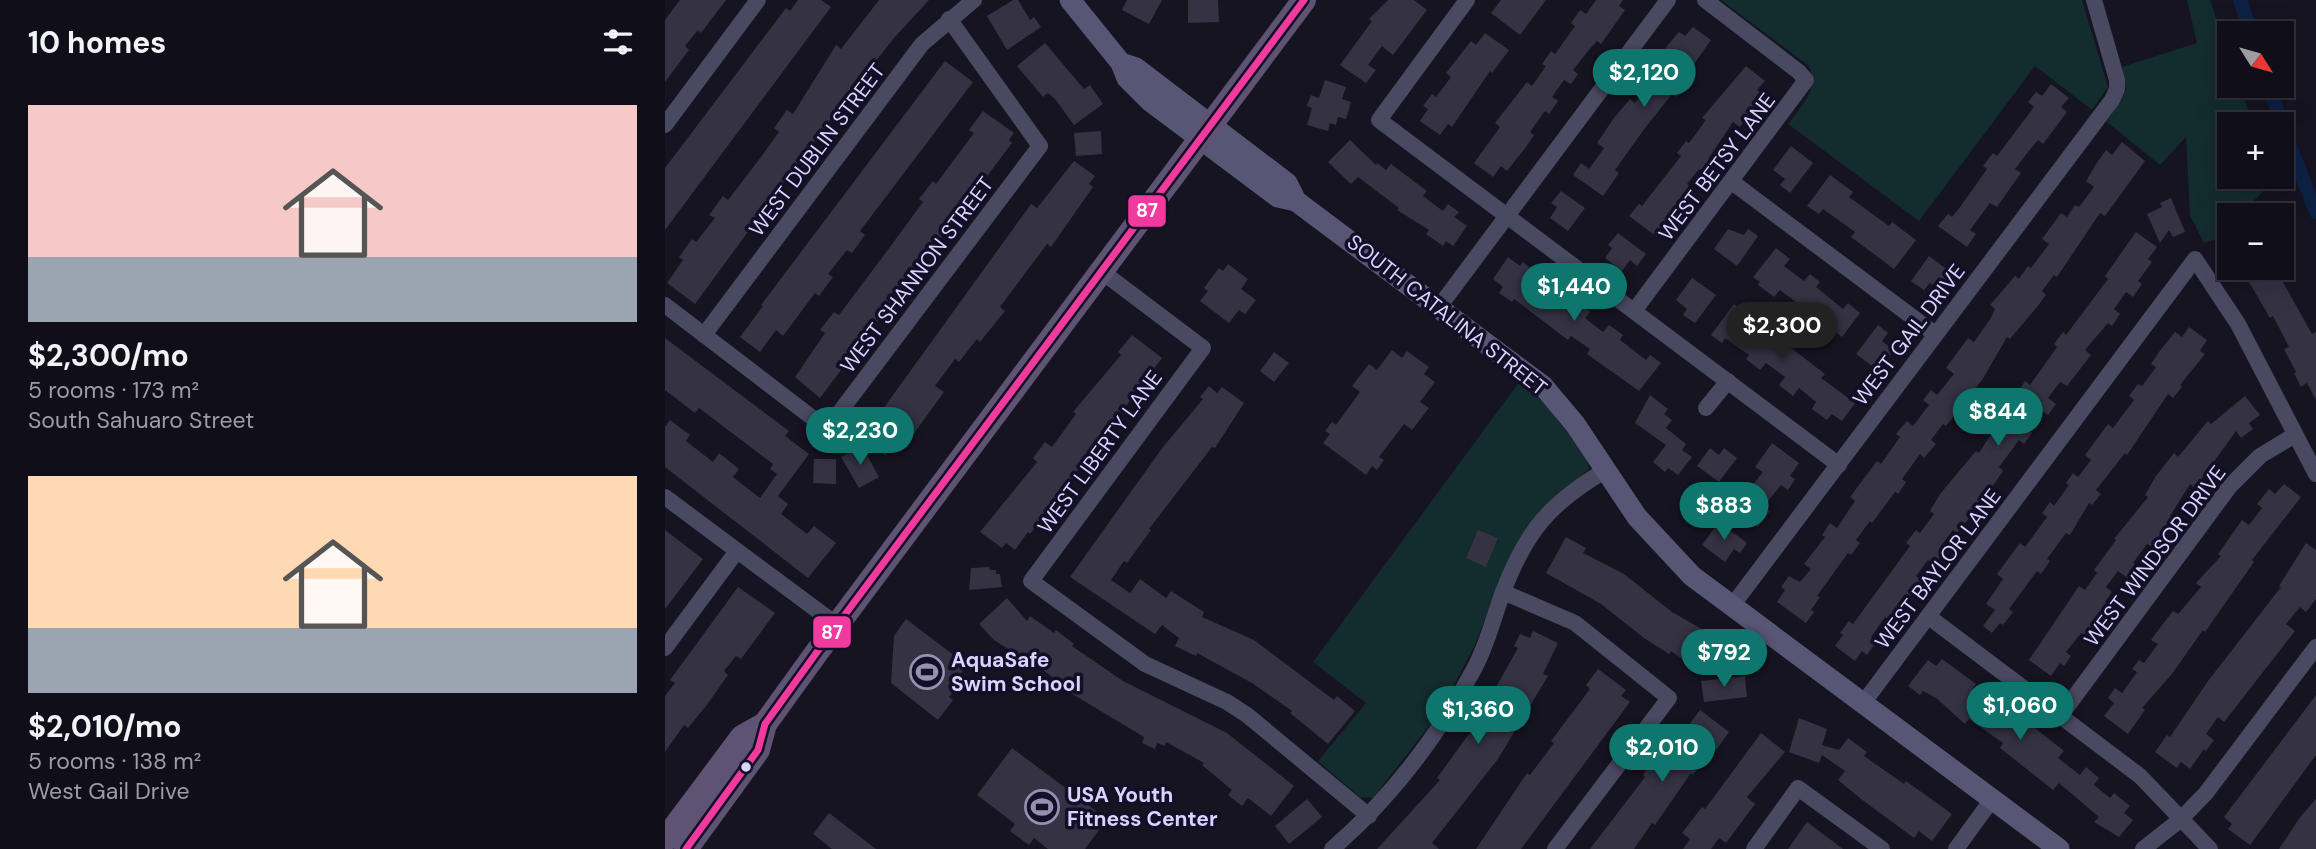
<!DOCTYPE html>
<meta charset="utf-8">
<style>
body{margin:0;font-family:"DM Sans",sans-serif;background:#1e1d26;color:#f1f3f6;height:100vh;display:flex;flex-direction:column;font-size:26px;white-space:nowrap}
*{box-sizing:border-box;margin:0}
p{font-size:23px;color:#9c9ca2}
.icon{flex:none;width:38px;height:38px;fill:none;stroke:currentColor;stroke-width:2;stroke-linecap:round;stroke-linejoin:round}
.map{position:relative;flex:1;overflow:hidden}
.panel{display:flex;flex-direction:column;background:#100f19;width:665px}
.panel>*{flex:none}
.needle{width:46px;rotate:127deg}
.controls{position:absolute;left:1552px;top:21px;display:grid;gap:14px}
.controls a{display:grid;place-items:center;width:77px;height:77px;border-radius:0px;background:#100f19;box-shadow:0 7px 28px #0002,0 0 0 2px #302f38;font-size:35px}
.price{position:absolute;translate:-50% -60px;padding:0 16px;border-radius:24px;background:#0f766e;color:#fff;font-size:23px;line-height:46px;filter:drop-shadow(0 2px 4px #0008)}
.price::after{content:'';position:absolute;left:50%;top:42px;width:21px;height:16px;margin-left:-10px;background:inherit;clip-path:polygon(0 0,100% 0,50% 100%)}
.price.on{background:#222;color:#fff}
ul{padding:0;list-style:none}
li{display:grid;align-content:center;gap:14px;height:371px;padding:0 28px}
li span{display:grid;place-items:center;height:217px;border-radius:0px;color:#555}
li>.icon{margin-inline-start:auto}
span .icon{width:126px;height:126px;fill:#fffc;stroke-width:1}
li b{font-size:30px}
h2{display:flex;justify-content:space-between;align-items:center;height:84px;padding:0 28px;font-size:30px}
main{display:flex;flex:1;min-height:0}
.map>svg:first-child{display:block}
</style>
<main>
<section class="panel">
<h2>10 homes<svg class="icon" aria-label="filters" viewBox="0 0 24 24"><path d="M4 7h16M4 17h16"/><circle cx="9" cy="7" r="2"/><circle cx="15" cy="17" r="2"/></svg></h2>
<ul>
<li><span style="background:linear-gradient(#f6c9c9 70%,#9aa5b1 0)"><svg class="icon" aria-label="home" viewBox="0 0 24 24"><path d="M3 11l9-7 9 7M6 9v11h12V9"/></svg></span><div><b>$2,300/mo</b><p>5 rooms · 173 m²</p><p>South Sahuaro Street</p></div></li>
<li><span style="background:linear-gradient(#ffd9b3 70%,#9aa5b1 0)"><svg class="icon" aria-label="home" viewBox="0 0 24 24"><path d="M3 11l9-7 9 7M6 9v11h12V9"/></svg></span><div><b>$2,010/mo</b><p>5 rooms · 138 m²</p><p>West Gail Drive</p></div></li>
</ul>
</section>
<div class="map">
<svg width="1651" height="849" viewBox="0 0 1651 849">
<rect width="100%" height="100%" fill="#161421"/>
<g fill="#132c2d">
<path d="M1056,0H1417L1443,87L1427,110L1370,66L1254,221L1123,124C1137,105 1154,89 1144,66Z"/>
<polygon points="1522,0 1545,0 1564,57 1564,86 1575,86 1588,124 1564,124 1564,177 1602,177 1604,185 1575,215 1564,215 1564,226 1553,239 1539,243 1525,215 1521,137 1495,165 1442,122 1461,90 1457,67 1532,43"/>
<path d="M855,381C874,397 923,444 924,469L883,505L833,588L809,647L774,713L708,798L695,797L653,761L701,703L648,662Z"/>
</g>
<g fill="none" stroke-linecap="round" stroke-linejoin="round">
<g stroke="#0d2144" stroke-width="14">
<polyline points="1575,0 1586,33"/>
<polyline points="1604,86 1617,124"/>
<polyline points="1617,126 1651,212"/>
</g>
</g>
<g fill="#343243">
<polygon points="15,0 61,0 36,33 33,30 20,46 24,50 0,82 0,20"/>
<polygon points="133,0 156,0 166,7 0,230 0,168 121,8 125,11"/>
<polygon points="214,0 264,0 229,38 179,101 30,304 2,283 18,260 14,257 27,239 31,242 50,218 44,215 58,196 63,200 96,157 114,132 109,128 122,110 128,114 171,45 176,49"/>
<polygon points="348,0 353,0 365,20 369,17 376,27 342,50 322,16"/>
<polygon points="462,0 497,0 484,24 457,10"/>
<polygon points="523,0 553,0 554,22 523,23"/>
<polygon points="723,0 749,0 762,10 728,55 717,46 703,65 711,70 701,83 675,65 707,21 704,19"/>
<polygon points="836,0 881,0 855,35 826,13"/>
<polygon points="931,0 958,0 954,6 960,10 936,44 932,41 923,51 908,70 913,74 906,84 899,80 887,97 893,101 884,114 880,111 865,132 869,135 861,147 842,171 836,166 828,177 809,163 835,127 830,123 862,82 867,86 881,66 877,64 886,51 890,54 910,26 906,23 915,10 921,14"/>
<polygon points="1028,27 1046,40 1024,71 1028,74 1011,97 1007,94 980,128 950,170 954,173 938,196 908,175 916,163 924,169 939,148 932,143 949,118 965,99 970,103 988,81 985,79 995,66 989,62 997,52 1014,32 1020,36"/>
<polygon points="820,33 844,50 827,73 825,71 787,127 783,124 775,135 755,121 763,109 758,106 767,94 771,97 786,77 781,73 806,41 811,45"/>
<polygon points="380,43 419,89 425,85 438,104 409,125 390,99 383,93 378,97 352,66"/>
<polygon points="280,61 308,82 195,231 200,235 187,253 182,250 163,274 168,277 154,296 150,293 118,336 111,330 95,352 75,337 98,306 96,305"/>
<polygon points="1081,66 1100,81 1092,90 1099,95 1075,127 1068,122 1043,159 1048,163 1041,173 1034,169 1022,184 1028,190 997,225 1000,227 992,237 964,216 974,204 977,206 1016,156 1012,153 1021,141 1024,143 1041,120 1037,118"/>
<polygon points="660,80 681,87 677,99 686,102 681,119 673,117 671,125 665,123 663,131 642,125 647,108 642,106 646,95 654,98"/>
<polygon points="1386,84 1404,98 1396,107 1402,112 1378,144 1373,140 1363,152 1350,169 1356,173 1332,207 1325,203 1305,230 1311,234 1302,247 1273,226 1283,214 1287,217 1295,207 1322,169 1318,166 1328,153 1332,156 1369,107 1363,102 1371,92 1377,96"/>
<polygon points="318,111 349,133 344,140 347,143 155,398 130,377 160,333 155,330 169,312 174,315 222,251 258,202 254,199 268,181 271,184 309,133 304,130"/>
<polygon points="436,131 437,154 411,156 409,133"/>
<polygon points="685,140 711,165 712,163 721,170 726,164 762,191 758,196 778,211 783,204 794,212 789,217 802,226 788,246 781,241 778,246 761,234 764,230 732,210 734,208 693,177 686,184 663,162"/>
<polygon points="1457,142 1480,161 1440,216 1435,213 1392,277 1389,275 1377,291 1381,295 1372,307 1345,339 1342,337 1317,380 1281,426 1278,424 1266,440 1271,444 1259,458 1255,454 1237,479 1241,482 1233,494 1230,492 1207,523 1205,521 1191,540 1195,543 1186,555 1183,553 1152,596 1155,597 1146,610 1149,612 1141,623 1112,602 1120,590 1116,587 1124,576 1135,582 1146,569 1139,564 1160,537 1157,535 1165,523 1172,528 1190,501 1185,497 1212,461 1216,464 1235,437 1231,434 1242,421 1248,426 1264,405 1258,400 1266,390 1272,395 1289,374 1281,368 1303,338 1309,342 1326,318 1330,309 1325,305 1350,276 1354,279 1363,266 1366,268 1384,244 1377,239 1396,213 1402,217 1410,205 1414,207 1429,187 1421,181 1433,161 1441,150 1447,155"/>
<polygon points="1126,146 1148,163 1125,193 1115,185 1120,179 1108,170"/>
<polygon points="409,161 430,176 424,184 428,187 386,247 382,244 335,307 340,311 315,342 312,339 294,362 290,359 270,386 279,392 247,436 239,430 220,455 201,440 219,416 215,413 366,204 372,208"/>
<polygon points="1165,175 1188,192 1184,197 1224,226 1227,222 1251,240 1229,269 1186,237 1190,232 1158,209 1154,214 1142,206"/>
<polygon points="896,191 920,208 903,231 885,218 892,207 886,203"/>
<polygon points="1506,198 1520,232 1508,237 1504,230 1495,243 1482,214 1497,207 1495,203"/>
<polygon points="1063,229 1079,235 1083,229 1093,236 1072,266 1049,249"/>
<polygon points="1471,232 1492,247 1483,259 1487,262 1473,281 1477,284 1468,297 1461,292 1449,309 1455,314 1447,326 1443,323 1420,350 1426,355 1402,386 1395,382 1383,398 1391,404 1383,415 1377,411 1363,430 1367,433 1359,444 1354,440 1334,467 1338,471 1312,509 1292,533 1288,530 1274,549 1279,552 1269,565 1263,560 1251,576 1256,580 1235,611 1226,622 1220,617 1206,637 1212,641 1202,655 1197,651 1190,661 1170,646 1178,635 1175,633 1184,621 1188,624 1245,546 1241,543 1251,530 1255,533 1269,514 1265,511 1275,494 1311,451 1314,453 1360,381 1365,385 1392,347 1389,344 1398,332 1401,335 1443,279 1440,276"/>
<polygon points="953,233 981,254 972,266 965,260 957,271 940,258 947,248 943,245"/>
<polygon points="1111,248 1125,259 1119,266 1139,281 1145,274 1155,282 1151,287 1178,309 1183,303 1195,313 1177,337 1115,290 1109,297 1093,285 1095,282 1088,277"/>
<polygon points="1264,256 1287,273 1275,290 1265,283 1259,290 1246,281"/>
<polygon points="843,257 855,266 858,262 869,271 865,276 881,289 886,282 925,312 920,318 938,332 944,325 958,335 955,340 981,360 985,355 996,363 974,391 922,354 925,349 906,336 903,340 849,299 847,302 834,293 838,287 828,279"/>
<polygon points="563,264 583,279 576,289 591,300 580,314 574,310 564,323 535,301 543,291 539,288 554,268 558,271"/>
<polygon points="1582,268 1610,268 1647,334 1651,332 1651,400 1642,383 1636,387 1629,373 1631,372 1619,349 1624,347 1608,316 1605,318 1584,282 1589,279"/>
<polygon points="1027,278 1051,295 1030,323 1018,315 1022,309 1011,300"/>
<polygon points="1069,304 1160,374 1156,378 1190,403 1177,421 1167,414 1162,420 1147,409 1151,402 1134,388 1128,396 1114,385 1120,377 1101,363 1095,370 1081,359 1084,355 1060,338 1057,343 1046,335"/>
<polygon points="1213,325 1223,333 1217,341 1229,350 1214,371 1191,354"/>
<polygon points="1524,327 1542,340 1535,351 1540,354 1515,385 1517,387 1508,398 1503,394 1462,455 1460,453 1431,490 1436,494 1427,505 1424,503 1405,535 1401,533 1382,559 1385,561 1376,574 1372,571 1344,609 1348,612 1338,625 1335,623 1327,633 1318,626 1330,610 1321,604 1338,579 1332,574 1355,543 1360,547 1382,517 1377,513 1385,502 1389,506 1404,485 1401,483 1408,473 1413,477 1426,460 1420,455 1443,424 1448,428 1469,400 1464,396 1473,384 1477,386 1491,367 1486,364 1494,352 1510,332 1517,337"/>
<polygon points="467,335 497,358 365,534 363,532 350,550 341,543 337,548 315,532 372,462 368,458 380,442 387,447 411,414 408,412 456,355 453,352"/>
<polygon points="0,338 124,431 120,436 144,454 113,496 123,504 116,514 142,534 149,526 171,543 143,578 0,467 0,427 5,420 25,435 21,441 48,462 54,453 74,469 68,477 95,498 112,474 105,469 108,464 34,408 30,413 0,390"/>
<polygon points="727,350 737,358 742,351 764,367 759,374 770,382 755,402 764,408 747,430 739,424 714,457 719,460 712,470 707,466 701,475 658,443 665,434 660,431 667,422 671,425 695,392 687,386 704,364 712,370"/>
<polygon points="609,352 624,363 609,382 595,371"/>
<polygon points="544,386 552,393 557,387 579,403 550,448 547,447 484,529 486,530 462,563 459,561 446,580 465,593 475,579 501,598 506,591 539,612 537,617 589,640 669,700 672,696 690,711 663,744 625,713 627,711 587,683 532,653 531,656 510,646 514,638 497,625 490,634 405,577 498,447 538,399 535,397"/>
<polygon points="985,395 1003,409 999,414 1007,420 1001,428 1021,444 1017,450 1027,457 1013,475 1003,468 1000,472 988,462 1001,445 970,423"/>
<polygon points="1580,396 1595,415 1584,423 1588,429 1576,438 1571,431 1530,488 1525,484 1505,516 1510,519 1489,548 1482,544 1468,563 1473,567 1464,579 1453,571 1441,587 1447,592 1440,602 1446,606 1421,637 1416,633 1401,652 1406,656 1399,666 1395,663 1386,676 1364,660 1414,586 1420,590 1432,573 1429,570 1451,540 1449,539 1483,497 1480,495 1491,476 1509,453 1513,457 1543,421 1546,424"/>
<polygon points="1107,443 1134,463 1125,476 1130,479 1123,490 1116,485 1099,506 1105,511 1093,527 1071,506 1098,472 1090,467"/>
<polygon points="197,446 214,477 194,488 176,457"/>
<polygon points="1045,448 1054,455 1059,448 1072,458 1054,482 1032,466"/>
<polygon points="149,459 171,459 171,484 148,483"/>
<polygon points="1619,484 1636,497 1587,560 1589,562 1540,632 1538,630 1507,674 1477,708 1480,710 1463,734 1439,716 1449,703 1443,698 1450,688 1457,693 1472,672 1467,669 1474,660 1479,663 1493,644 1486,640 1494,629 1508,611 1513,614 1536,587 1531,583 1556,556 1553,554 1577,520 1584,525 1597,508 1592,504 1604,489 1610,494"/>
<polygon points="1054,522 1082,543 1075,553 1069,549 1060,562 1037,545"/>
<polygon points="0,530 38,559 0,609"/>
<polygon points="813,530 833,538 821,567 801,558"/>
<polygon points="901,537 921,548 918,553 959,574 1007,612 1054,639 1032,670 1006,651 1004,654 979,638 936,604 881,573"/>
<polygon points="1641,543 1651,550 1651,599 1641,612 1635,607 1621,624 1630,631 1559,722 1553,717 1541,734 1549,740 1541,751 1539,749 1525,769 1516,762 1512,768 1490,752 1502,735 1505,737 1543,681 1616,587 1614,586"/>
<polygon points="324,567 325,570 331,570 331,574 335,574 337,587 304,590 306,568"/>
<polygon points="73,587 110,613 76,659 71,656 59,671 63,675 41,706 23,728 19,725 0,752 0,696 10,683 5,680"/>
<polygon points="342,598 362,621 365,616 389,633 391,630 409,644 407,646 458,681 562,733 629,786 606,816 583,798 577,806 563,795 567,790 537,765 539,763 501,742 500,746 492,743 490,749 477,743 479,737 409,695 361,656 359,659 329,640 314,624"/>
<polygon points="241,619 302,665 292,679 296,682 284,697 288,700 273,720 226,683 229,636"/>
<polygon points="868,631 893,643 878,674 883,676 833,759 767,843 774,849 712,849 775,780 772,778 825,705 822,703 853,648 849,646 855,634 865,638"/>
<polygon points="1277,659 1311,684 1307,689 1326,703 1329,699 1342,708 1338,714 1361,732 1366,725 1399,751 1393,758 1415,775 1421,767 1434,778 1429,785 1445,798 1449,793 1465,806 1459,813 1468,820 1454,837 1429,822 1434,817 1394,783 1388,790 1335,748 1338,743 1304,719 1300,724 1271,698 1258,691 1255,695 1243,686 1263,660 1271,666"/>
<polygon points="933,669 961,690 956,696 965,702 856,849 811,849 862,773 865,775 889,743 886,741 925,689 921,685"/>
<polygon points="1080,676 1082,697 1039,702 1036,681"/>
<polygon points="1651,695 1651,755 1585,845 1563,829 1567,824 1559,817"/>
<polygon points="1035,710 1064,732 1051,750 1047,748 1028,775 1026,773 990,825 987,823 969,849 925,849 980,777 978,775 991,756 994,758 1011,734 1015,737"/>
<polygon points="1134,718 1162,729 1157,745 1174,750 1183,738 1202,752 1199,756 1239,784 1241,781 1287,814 1267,841 1254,831 1249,838 1196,799 1173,780 1180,771 1157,755 1154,763 1124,752"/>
<polygon points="1096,733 1120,752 1082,797 1090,804 1061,843 1054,838 1046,849 1018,849 1025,839 1017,833 1037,807 1040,809"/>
<polygon points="347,748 442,819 420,849 383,849 369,838 364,845 345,831 350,824 312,795"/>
<polygon points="642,799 657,817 624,844 610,826"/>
<polygon points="1651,799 1651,849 1614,849 1636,816"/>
<polygon points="164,813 211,849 167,849 148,834"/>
<polygon points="1142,822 1178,849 1123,849"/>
</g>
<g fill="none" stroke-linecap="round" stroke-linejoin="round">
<g stroke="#4a4962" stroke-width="16">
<polyline points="802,0 714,120 1174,465"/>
<polyline points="0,125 93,0"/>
<polyline points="1067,182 1270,334"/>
<polyline points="436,271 538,348 366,581 480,664 562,702 582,715 704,816"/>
<polyline points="0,305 162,429 375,146 284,19"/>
<polyline points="774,307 1003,0"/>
<polyline points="969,311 1141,80 1134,72 1040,0"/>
<polyline points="39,335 257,44 309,0"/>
<polyline points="1041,408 1063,381"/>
<polyline points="0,497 172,625"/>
<polyline points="838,592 910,623 1004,698 890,849"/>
<polyline points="1067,606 1447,100 1452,89 1452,80 1429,0"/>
<polyline points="1264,617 1475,776 1545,849"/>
<polyline points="0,648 72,551"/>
<polyline points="1199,702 1530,259 1573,324 1651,474"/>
<polyline points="1396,715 1565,486 1595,456 1630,435"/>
<path d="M667,849C725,799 771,739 808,671C822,646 828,619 838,592C861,531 885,503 941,470"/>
<polyline points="1089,849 1133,788 1217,849"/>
<polyline points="1291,849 1328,798"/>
<polyline points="1478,849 1515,820 1541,793 1651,647"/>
</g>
<g stroke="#575674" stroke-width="21">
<polyline points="405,0 456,63 462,78 485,101 613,197 631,201"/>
<polyline points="456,63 471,68 622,183 631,201 878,386 910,424 972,517 1027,576 1394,849"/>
</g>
<g stroke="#5e5373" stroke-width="24">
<polyline points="0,840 77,737 100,724"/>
<polyline points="21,849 93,750 100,724 152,652 639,0"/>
</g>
<g stroke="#130f26" stroke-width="12">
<polyline id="bus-1" points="21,849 93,750 100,724 152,652 639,0"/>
</g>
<use href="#bus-1" stroke="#f13a9d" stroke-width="7"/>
</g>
<defs>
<g id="stadium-ring" transform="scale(1.75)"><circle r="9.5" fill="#130f26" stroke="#9591b1" stroke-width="1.5"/><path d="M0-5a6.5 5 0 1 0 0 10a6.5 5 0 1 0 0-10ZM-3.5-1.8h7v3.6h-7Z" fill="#9591b1"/></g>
</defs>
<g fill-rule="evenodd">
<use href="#stadium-ring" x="262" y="672"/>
<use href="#stadium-ring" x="377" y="807"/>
</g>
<circle fill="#d9d4ff" stroke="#130f26" stroke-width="2.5" cx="81" cy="767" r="6"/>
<g text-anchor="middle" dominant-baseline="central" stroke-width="7" stroke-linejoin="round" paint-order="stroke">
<g font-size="21" fill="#d9d4ff" stroke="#130f26">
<text transform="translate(152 150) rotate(-53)">WEST DUBLIN STREET</text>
<text transform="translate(1052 167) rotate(-53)">WEST BETSY LANE</text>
<text transform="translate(252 275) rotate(-53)">WEST SHANNON STREET</text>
<text transform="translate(782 315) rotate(38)">SOUTH CATALINA STREET</text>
<text transform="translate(1244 335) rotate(-53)">WEST GAIL DRIVE</text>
<text transform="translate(435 452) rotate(-54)">WEST LIBERTY LANE</text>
<text transform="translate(1490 556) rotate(-53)">WEST WINDSOR DRIVE</text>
<text transform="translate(1273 569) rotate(-53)">WEST BAYLOR LANE</text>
</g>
<g font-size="21" font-weight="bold" fill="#d9d4ff" stroke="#130f26" text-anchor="start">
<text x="286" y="660">AquaSafe<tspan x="286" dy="24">Swim School</tspan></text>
<text x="402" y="795">USA Youth<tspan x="402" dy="24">Fitness Center</tspan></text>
</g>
</g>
<g stroke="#130f26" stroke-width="2.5">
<rect x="462" y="194" width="40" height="34" rx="7" fill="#f13a9d"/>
<rect x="147" y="615" width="40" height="34" rx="7" fill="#f13a9d"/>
</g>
<g font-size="19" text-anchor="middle" font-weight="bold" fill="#fff">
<text x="482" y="217">87</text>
<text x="167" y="639">87</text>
</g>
</svg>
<div class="controls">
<a><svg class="needle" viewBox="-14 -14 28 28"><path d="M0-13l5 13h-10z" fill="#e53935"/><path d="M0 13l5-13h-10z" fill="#9c9ca2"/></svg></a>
<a>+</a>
<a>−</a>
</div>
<b class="price" style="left:979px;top:109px">$2,120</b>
<b class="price" style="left:909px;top:323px">$1,440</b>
<b class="price on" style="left:1117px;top:362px">$2,300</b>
<b class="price" style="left:1333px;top:448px">$844</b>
<b class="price" style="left:195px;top:467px">$2,230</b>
<b class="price" style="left:1059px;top:542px">$883</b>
<b class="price" style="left:1059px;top:689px">$792</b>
<b class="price" style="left:1355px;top:742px">$1,060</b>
<b class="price" style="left:813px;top:746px">$1,360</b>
<b class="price" style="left:997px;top:784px">$2,010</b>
</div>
</main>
